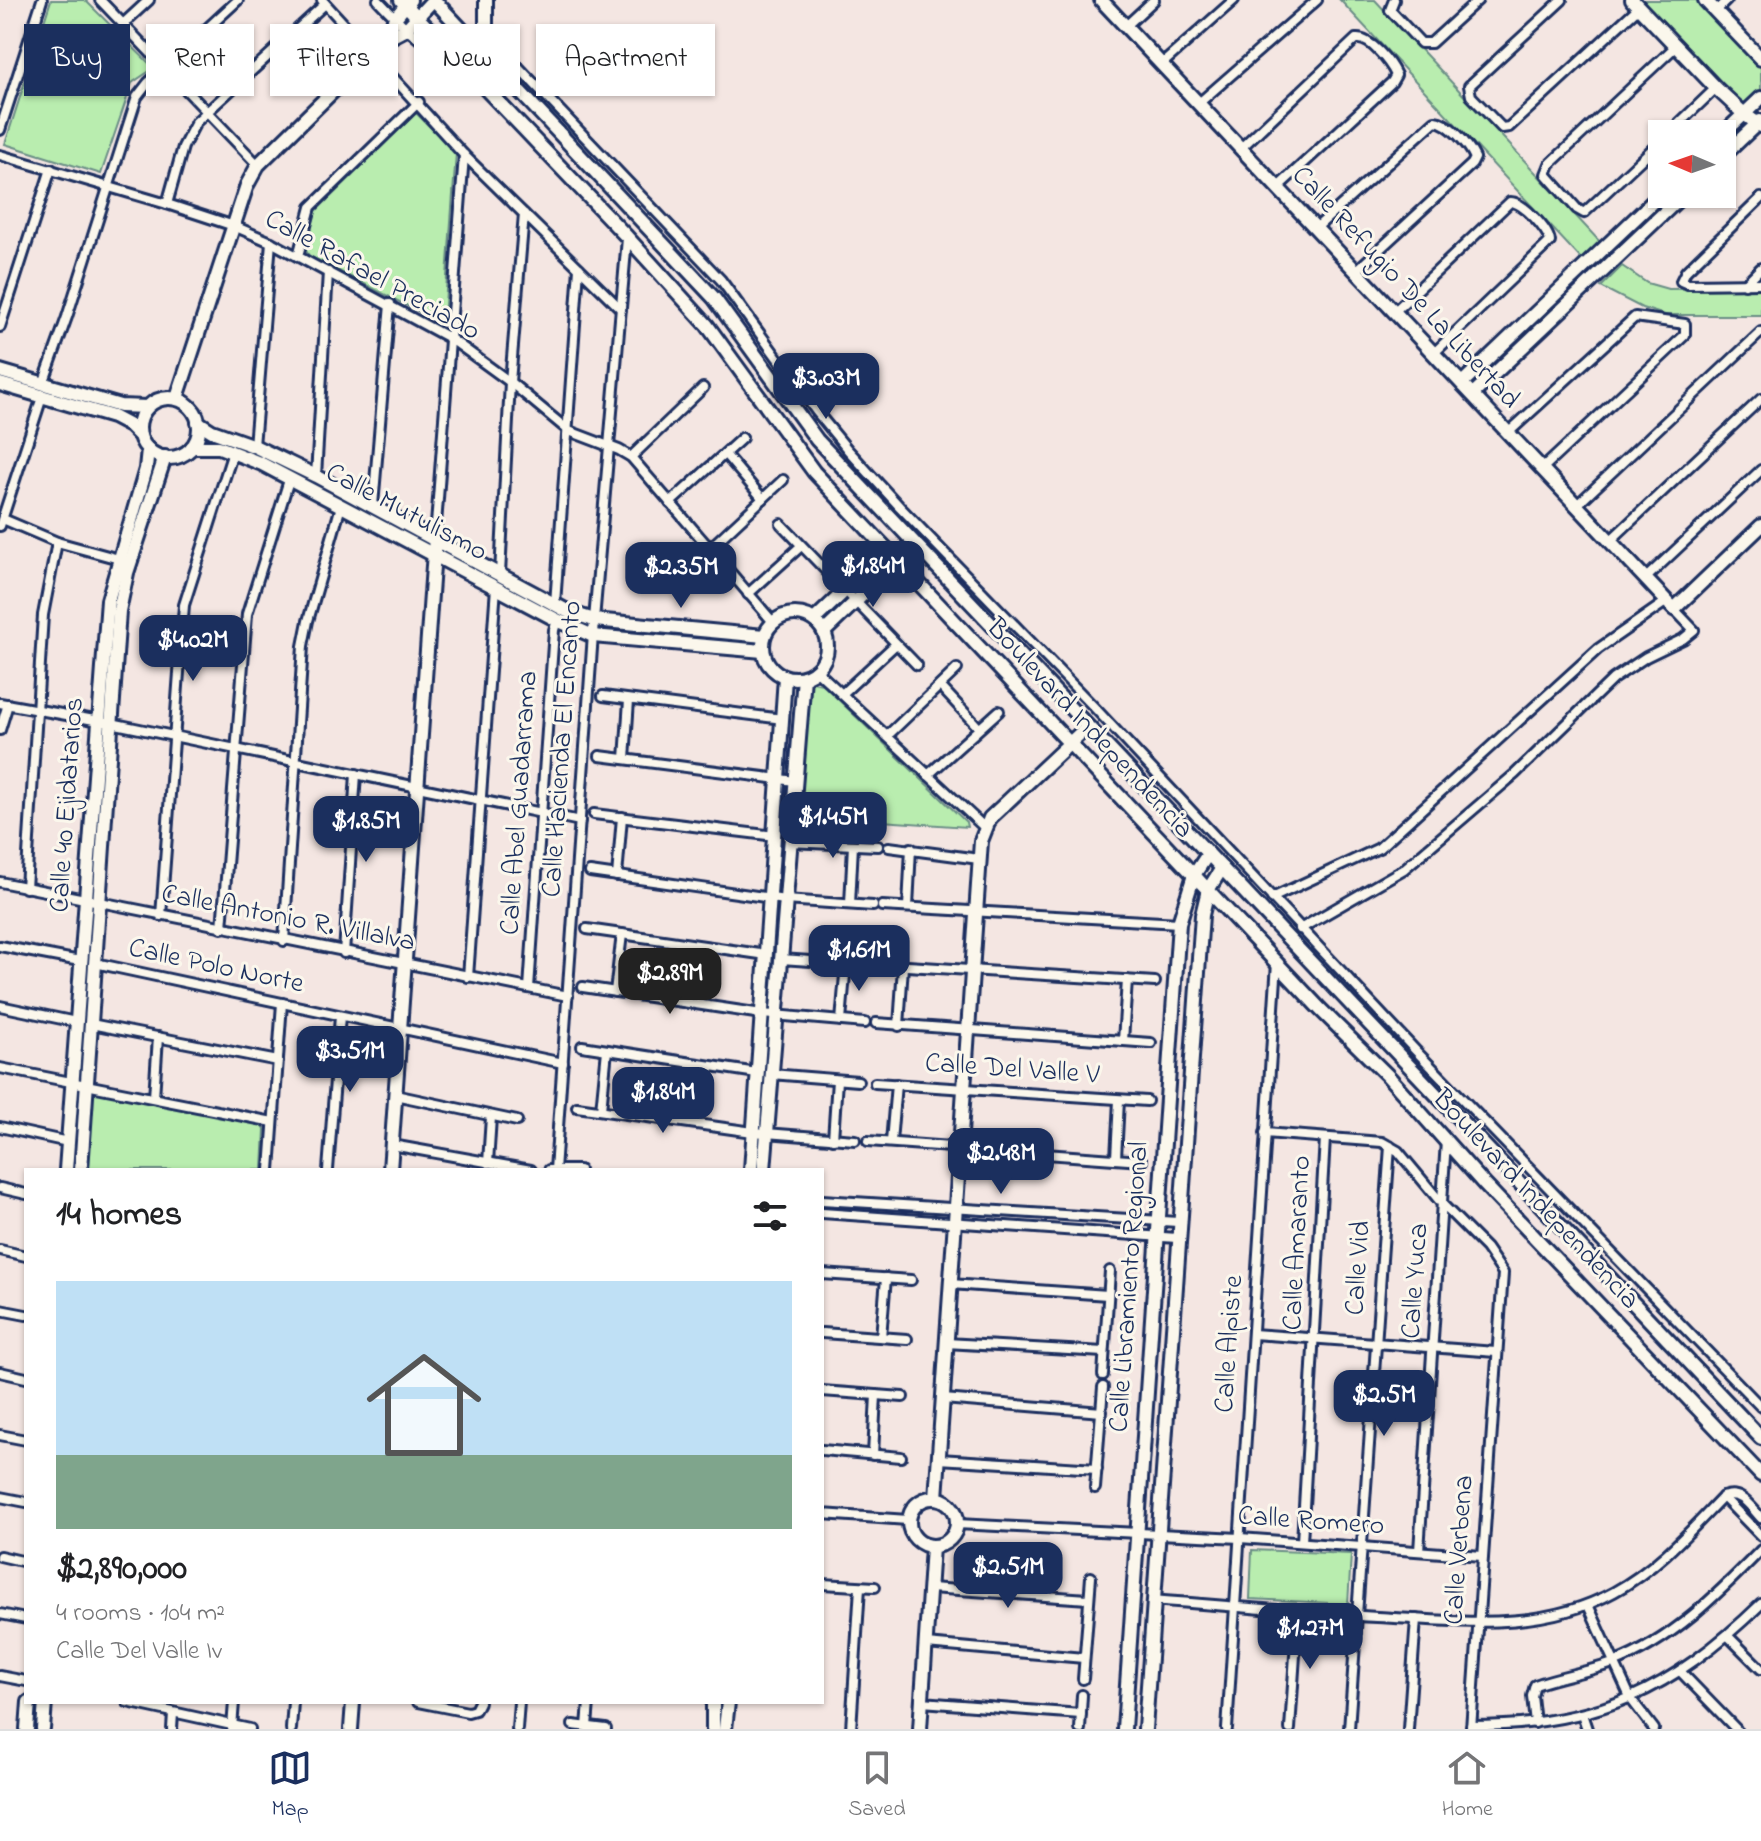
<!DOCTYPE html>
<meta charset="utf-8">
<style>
body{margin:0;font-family:"Indie Flower",sans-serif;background:#f2f2f2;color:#202124;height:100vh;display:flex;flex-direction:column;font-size:30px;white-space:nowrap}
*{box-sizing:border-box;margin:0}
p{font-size:26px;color:#757577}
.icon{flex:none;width:44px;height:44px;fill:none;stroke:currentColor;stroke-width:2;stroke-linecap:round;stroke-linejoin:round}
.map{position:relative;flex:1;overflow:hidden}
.side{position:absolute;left:24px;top:1168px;width:800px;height:536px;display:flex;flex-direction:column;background:#fff;border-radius:0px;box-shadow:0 2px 6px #0004}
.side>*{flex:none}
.banner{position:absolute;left:24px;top:24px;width:800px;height:72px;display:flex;gap:16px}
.needle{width:52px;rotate:272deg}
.buttons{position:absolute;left:1648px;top:120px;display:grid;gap:16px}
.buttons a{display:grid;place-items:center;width:88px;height:88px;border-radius:0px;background:#fff;box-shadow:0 2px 6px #0004;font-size:40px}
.price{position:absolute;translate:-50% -68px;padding:0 18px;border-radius:16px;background:#1b2f5e;color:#fff;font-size:26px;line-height:52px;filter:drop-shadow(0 2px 4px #0008)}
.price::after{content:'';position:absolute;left:50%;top:48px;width:24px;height:18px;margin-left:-12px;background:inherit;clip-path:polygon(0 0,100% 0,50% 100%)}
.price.current{background:#222;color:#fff}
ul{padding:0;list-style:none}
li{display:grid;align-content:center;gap:16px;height:424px;padding:0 32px}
li span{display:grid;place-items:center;height:248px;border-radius:0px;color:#555}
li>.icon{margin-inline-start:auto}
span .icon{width:144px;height:144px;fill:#fffc;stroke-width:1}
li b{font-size:34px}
h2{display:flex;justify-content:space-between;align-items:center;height:96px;padding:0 32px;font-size:34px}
.chip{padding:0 28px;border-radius:0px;background:#fff;box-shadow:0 2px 6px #0004;font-size:28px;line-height:72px}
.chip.current{background:#1b2f5e;color:#fff}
.tab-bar{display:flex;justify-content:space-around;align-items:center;height:112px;border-top:2px solid #e0e0e0;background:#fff;font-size:22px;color:#757577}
.tab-bar a{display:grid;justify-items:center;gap:4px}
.tab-bar .current{color:#1b2f5e}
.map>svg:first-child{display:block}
</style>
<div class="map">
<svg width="1761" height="1729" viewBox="0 0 1761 1729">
<rect width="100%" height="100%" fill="#f4e6e2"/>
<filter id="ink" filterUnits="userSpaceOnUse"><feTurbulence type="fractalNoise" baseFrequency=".0125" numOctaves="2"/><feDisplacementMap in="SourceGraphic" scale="16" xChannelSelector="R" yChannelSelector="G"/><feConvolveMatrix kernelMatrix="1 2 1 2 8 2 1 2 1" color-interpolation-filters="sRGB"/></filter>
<g filter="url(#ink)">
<g fill="#b9edaf" stroke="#6a8e86" stroke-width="2">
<polygon points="51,0 85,0 154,68 132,83 101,174 5,144"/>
<polygon points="1340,0 1375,0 1601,243 1583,261"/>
<polygon points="1642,0 1701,0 1761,62 1761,92 1749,103 1740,102"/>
<polygon points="416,113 456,153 444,318 437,321 309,256 305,249 316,211"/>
<polygon points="1622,266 1647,283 1668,289 1761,288 1761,315 1665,315 1642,308 1601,287"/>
<polygon points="813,682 822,684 966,822 967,827 795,815 804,686"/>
<polygon points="98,1092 262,1123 265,1129 263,1170 86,1170 92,1096"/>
<polygon points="1252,1550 1351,1554 1348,1604 1250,1599"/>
</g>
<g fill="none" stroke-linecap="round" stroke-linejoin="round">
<g stroke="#1b2f5e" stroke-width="14">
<g id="street">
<polyline points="100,0 258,165"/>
<polyline points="322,0 464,155 621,309"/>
<path d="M378,0C403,27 428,49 460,67"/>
<polyline points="1394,0 1390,10 1421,43 1431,43 1478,0"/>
<polyline points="1562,0 1469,86 1471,96 1502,128 1509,127 1639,7"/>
<polyline points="1716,11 1727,0"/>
<polyline points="123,24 149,0"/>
<polyline points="1126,26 1154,0"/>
<polyline points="487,34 721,280 816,411 848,450 900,507 1093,706 1416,1051 1761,1407"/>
<polyline points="1162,64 1234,0"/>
<polyline points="1199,103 1317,0"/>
<polyline points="0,130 42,0"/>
<polyline points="1668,134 1716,88"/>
<polyline points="1662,140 1584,213 1577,209 1546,174 1550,164 1676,46"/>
<path d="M1241,148L1356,39C1370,37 1390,62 1396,75L1392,82L1278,187"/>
<polyline points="0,155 167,204 234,226 271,242 451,339 510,382 569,431 619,450 631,457 773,622"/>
<polyline points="1761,198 1686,271 1681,281 1688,284 1761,283"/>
<polyline points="167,204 183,147 196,122 325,4"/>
<path d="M1316,228L1435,121C1449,122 1469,145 1475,158L1472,164L1356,271"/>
<polyline points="298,256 311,207 419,102"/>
<polyline points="1745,284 1761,268"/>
<path d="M1395,311L1510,202C1522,201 1549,230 1550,242L1434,353"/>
<polyline points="0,327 51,169"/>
<polyline points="43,384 67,317 137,97 148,83 238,0"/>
<polyline points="1509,432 1635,317 1685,324 1685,335 1543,468"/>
<polyline points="254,446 271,242"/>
<polyline points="725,454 763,499"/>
<polyline points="631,457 703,388"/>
<polyline points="316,476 328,272"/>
<polyline points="670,503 742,438"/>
<polyline points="1577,505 1761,332"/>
<polyline points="373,506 390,304"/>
<polyline points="3,519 57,542 119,559"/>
<polyline points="781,524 917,665"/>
<polyline points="0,526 42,397"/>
<polyline points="435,538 464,155"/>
<polyline points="1611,540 1761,399"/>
<polyline points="709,549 783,480"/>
<polyline points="500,574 510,382 524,214"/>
<polyline points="1646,578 1761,470"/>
<polyline points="748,594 801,546"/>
<polyline points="555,604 579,268"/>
<polyline points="816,670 984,827"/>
<polyline points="940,686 979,728"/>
<polyline points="842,694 896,644"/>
<polyline points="603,696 783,719"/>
<polyline points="0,703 111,723 580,821"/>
<polyline points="0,730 8,704"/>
<polyline points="887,736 957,669"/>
<polyline points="600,756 795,781"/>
<polyline points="625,759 629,700"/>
<polyline points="928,775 999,711"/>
<polyline points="594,814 775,836"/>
<polyline points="789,842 878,846"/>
<polyline points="889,847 979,859"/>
<polyline points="590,872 785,900 873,906"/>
<polyline points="617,876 622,817"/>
<polyline points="0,882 568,996"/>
<polyline points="26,888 43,615 57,542"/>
<polyline points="1272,898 1379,848 1598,649 1667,601"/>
<polyline points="850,904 853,845"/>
<polyline points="882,906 1179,923"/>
<polyline points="908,907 911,848"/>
<polyline points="161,916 184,605 233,452"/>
<polyline points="222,928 247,614 289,480"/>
<polyline points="587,929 767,955"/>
<polyline points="1300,929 1404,869 1515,774 1613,679 1646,657 1683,639 1694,630 1674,609"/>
<polyline points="284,941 303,646 308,621 341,506"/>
<polyline points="0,946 80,961"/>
<polyline points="344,953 356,774"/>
<polyline points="781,959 870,965"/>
<polyline points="95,963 563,1063"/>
<polyline points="877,964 1155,982"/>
<polyline points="468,977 496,587"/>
<polyline points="583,987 762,1014 865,1023"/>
<polyline points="529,988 554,630 557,620"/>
<polyline points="615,992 622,934"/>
<polyline points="0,1006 76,1022"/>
<polyline points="841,1021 846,963"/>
<polyline points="876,1023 1151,1043"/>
<polyline points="91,1024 278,1061"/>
<polyline points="899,1026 903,966"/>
<polyline points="1123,1041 1127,980"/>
<polyline points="582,1046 757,1073"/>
<polyline points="0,1068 273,1122"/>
<polyline points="771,1074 858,1081"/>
<polyline points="875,1083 1147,1101"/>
<polyline points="395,1095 517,1121"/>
<polyline points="154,1097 158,1037"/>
<polyline points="577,1107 753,1132 855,1140"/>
<polyline points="601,1110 607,1050"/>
<polyline points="0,1127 68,1142"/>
<polyline points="1265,1133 1382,1142 1398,1151 1443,1205 1486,1248 1503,1273 1471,1729"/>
<polyline points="833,1139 837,1080"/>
<polyline points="868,1141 1142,1161"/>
<polyline points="891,1142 896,1084"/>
<polyline points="392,1145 531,1170"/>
<polyline points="1116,1158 1119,1100"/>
<polyline points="488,1163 491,1117"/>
<polyline points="270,1170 282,1003"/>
<polyline points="328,1170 340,1016"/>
<polyline points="549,1170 579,1170"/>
<polyline points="555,1170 594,620 627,238"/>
<polyline points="0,1188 26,1194"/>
<polyline points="822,1200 1178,1222"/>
<polyline points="822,1213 1177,1238"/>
<polyline points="0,1250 26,1256"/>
<polyline points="822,1274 911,1280"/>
<polyline points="950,1284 1108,1295"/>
<polyline points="0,1310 26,1315"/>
<polyline points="822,1333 907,1339"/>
<polyline points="1253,1334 1496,1352"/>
<polyline points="881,1337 886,1278"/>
<polyline points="946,1343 1104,1352"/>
<polyline points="0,1372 26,1378"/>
<polyline points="1103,1375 1110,1271"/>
<polyline points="822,1391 903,1397"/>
<polyline points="943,1399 1102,1412"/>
<polyline points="0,1435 26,1440"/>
<polyline points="822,1450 901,1457"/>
<polyline points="873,1455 876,1395"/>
<polyline points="939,1459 1097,1469"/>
<polyline points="1095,1488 1103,1387"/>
<polyline points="0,1497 26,1502"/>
<polyline points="1723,1497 1761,1536"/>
<path d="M1723,1497C1741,1490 1750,1506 1761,1518"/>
<polyline points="822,1514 908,1520"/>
<polyline points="957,1524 1240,1538 1482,1556"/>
<polyline points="1302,1542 1325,1138"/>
<polyline points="1419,1551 1446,1141"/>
<polyline points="0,1556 26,1562"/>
<polyline points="822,1584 875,1587"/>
<polyline points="930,1588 1088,1599"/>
<path d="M1153,1600C1228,1606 1302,1613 1377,1617C1458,1621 1540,1633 1614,1592C1657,1569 1690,1531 1723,1497"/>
<polyline points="1588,1605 1631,1699 1654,1729"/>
<polyline points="0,1614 26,1619"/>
<polyline points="1728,1636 1761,1669"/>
<polyline points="926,1644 1084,1658"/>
<polyline points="1680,1671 1736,1729"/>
<polyline points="0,1676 26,1681"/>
<polyline points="1083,1679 1091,1577"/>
<polyline points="127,1702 250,1729"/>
<polyline points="418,1702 468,1712 475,1710 479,1702"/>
<polyline points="922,1702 1081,1714"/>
<polyline points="1582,1714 1587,1729"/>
<path d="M1535,1723L1532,1696L1535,1685C1560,1676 1588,1672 1613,1663C1672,1641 1718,1594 1761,1550"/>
<polyline points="573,1725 606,1729"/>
<path d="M1471,1726C1597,1726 1671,1691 1761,1604"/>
<polyline points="587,1727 589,1702"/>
<polyline points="232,1728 234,1702"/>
<polyline points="172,1729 173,1713"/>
<polyline points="291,1729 293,1702"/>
<polyline points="517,1729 519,1702"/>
<polyline points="851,1729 860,1587"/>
<polyline points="1080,1729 1082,1695"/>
<polyline points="1227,1729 1277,962"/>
<polyline points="1290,1729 1298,1611"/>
<polyline points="1349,1729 1390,1146"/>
<polyline points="1408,1729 1416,1619"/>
</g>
</g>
<g stroke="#1b2f5e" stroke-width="18">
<g id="secondary">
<polyline points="401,0 627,237 707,325 814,472 1320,1009 1387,1075 1484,1184 1761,1475"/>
<polyline points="434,0 714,298 817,440 1761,1438"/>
<polyline points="486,0 486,55"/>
<polyline points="1101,0 1674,609 1761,526"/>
<polyline points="1632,0 1716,88 1744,114 1761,126"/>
<polyline points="1705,0 1761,59"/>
<polyline points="385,40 395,18 410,0"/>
<polyline points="1722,135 1761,98"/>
<polyline points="1722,157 1760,121"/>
<polyline points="0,371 120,406 147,407"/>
<polyline points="1462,383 1662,193"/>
<polyline points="0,384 113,417 130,426 140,436"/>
<polyline points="1473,394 1684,194"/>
<circle cx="169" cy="428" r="30"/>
<polyline points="177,398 247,185 258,165 385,40 406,29 433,0"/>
<polyline points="198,422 212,431 254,446 316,476 569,612 594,620 764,636"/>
<polyline points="192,447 219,447 262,464 557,620 593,636 763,651"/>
<circle cx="795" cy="646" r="32"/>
<polyline points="814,620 888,550"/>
<polyline points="824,632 898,561"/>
<polyline points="66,1170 108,600 146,469 148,449"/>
<polyline points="81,1170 119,611 127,573 165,457"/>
<polyline points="390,1170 435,538"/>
<polyline points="751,1170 785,677"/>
<polyline points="764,1170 804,677"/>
<polyline points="936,1498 981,841 990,818 1087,727"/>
<circle cx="933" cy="1522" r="24"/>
<polyline points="27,1729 29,1702"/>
<polyline points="43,1729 45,1702"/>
<polyline points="351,1729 353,1702"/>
<polyline points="713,1729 713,1702"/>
<polyline points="725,1729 728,1702"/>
<polyline points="920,1729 932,1547"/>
<polyline points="1124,1729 1179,923 1194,875 1208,854"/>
<polyline points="1145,1729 1202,915 1208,890 1222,868"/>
</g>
</g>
<use href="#street" stroke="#fbf7ec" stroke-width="8"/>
<use href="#secondary" stroke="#fbf7ec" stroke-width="12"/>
</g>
</g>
<g text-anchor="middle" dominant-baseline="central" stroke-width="6" stroke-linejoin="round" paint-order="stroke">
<g font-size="28" fill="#1b2f5e" stroke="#fbf7ec">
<text transform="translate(372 276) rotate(29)">Calle Rafael Preciado</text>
<text transform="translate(1405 288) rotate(47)">Calle Refugio De La Libertad</text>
<text transform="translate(406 513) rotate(28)">Calle Mutulismo</text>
<text transform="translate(1089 729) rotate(47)">Boulevard Independencia</text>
<text transform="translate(563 749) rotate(-86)">Calle Hacienda El Encanto</text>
<text transform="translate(520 803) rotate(-86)">Calle Abel Guadarrama</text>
<text transform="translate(68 805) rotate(-86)">Calle 40 Ejidatarios</text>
<text transform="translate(288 919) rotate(11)">Calle Antonio R. Villalva</text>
<text transform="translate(216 967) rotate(12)">Calle Polo Norte</text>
<text transform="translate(1012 1070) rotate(4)">Calle Del Valle V</text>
<text transform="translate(1535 1200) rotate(47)">Boulevard Independencia</text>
<text transform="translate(1298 1243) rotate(-87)">Calle Amaranto</text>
<text transform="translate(1359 1268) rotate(-86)">Calle Vid</text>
<text transform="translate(1416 1281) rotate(-86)">Calle Yuca</text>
<text transform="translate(1130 1287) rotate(-86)">Calle Libramiento Regional</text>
<text transform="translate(1230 1344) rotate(-86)">Calle Alpiste</text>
<text transform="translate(1311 1522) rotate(4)">Calle Romero</text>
<text transform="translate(1460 1550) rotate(-86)">Calle Verbena</text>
</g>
</g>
</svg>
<div class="buttons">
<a><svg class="needle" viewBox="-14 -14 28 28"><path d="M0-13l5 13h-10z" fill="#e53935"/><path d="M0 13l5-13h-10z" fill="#757577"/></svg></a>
</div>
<b class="price" style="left:826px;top:421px">$3.03M</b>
<b class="price" style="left:873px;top:609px">$1.84M</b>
<b class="price" style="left:681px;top:610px">$2.35M</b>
<b class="price" style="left:193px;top:683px">$4.02M</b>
<b class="price" style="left:833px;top:860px">$1.45M</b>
<b class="price" style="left:366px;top:864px">$1.85M</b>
<b class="price" style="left:859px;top:993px">$1.61M</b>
<b class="price current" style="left:670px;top:1016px">$2.89M</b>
<b class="price" style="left:350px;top:1094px">$3.51M</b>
<b class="price" style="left:663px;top:1135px">$1.84M</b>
<b class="price" style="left:1001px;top:1196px">$2.48M</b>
<b class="price" style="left:1384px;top:1438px">$2.5M</b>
<b class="price" style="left:1008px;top:1610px">$2.51M</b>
<b class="price" style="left:1310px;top:1671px">$1.27M</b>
<div class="banner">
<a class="chip current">Buy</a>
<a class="chip">Rent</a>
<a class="chip">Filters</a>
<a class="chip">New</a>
<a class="chip">Apartment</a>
</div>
<section class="side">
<h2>14 homes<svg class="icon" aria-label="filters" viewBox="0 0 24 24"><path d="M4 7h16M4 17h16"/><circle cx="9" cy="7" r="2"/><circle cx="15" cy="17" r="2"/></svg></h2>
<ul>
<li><span style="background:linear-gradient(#bfe0f5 70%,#7fa58c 0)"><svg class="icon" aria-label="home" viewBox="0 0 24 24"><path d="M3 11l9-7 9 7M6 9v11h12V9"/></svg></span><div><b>$2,890,000</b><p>4 rooms · 104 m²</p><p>Calle Del Valle Iv</p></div></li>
</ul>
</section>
</div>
<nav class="tab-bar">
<a class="current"><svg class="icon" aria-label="map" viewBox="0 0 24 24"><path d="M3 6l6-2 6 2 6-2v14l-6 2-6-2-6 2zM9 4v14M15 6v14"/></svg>Map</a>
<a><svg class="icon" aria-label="saved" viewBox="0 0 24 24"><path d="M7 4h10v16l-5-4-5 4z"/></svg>Saved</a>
<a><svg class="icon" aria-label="home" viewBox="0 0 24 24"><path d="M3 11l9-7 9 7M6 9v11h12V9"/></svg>Home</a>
</nav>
